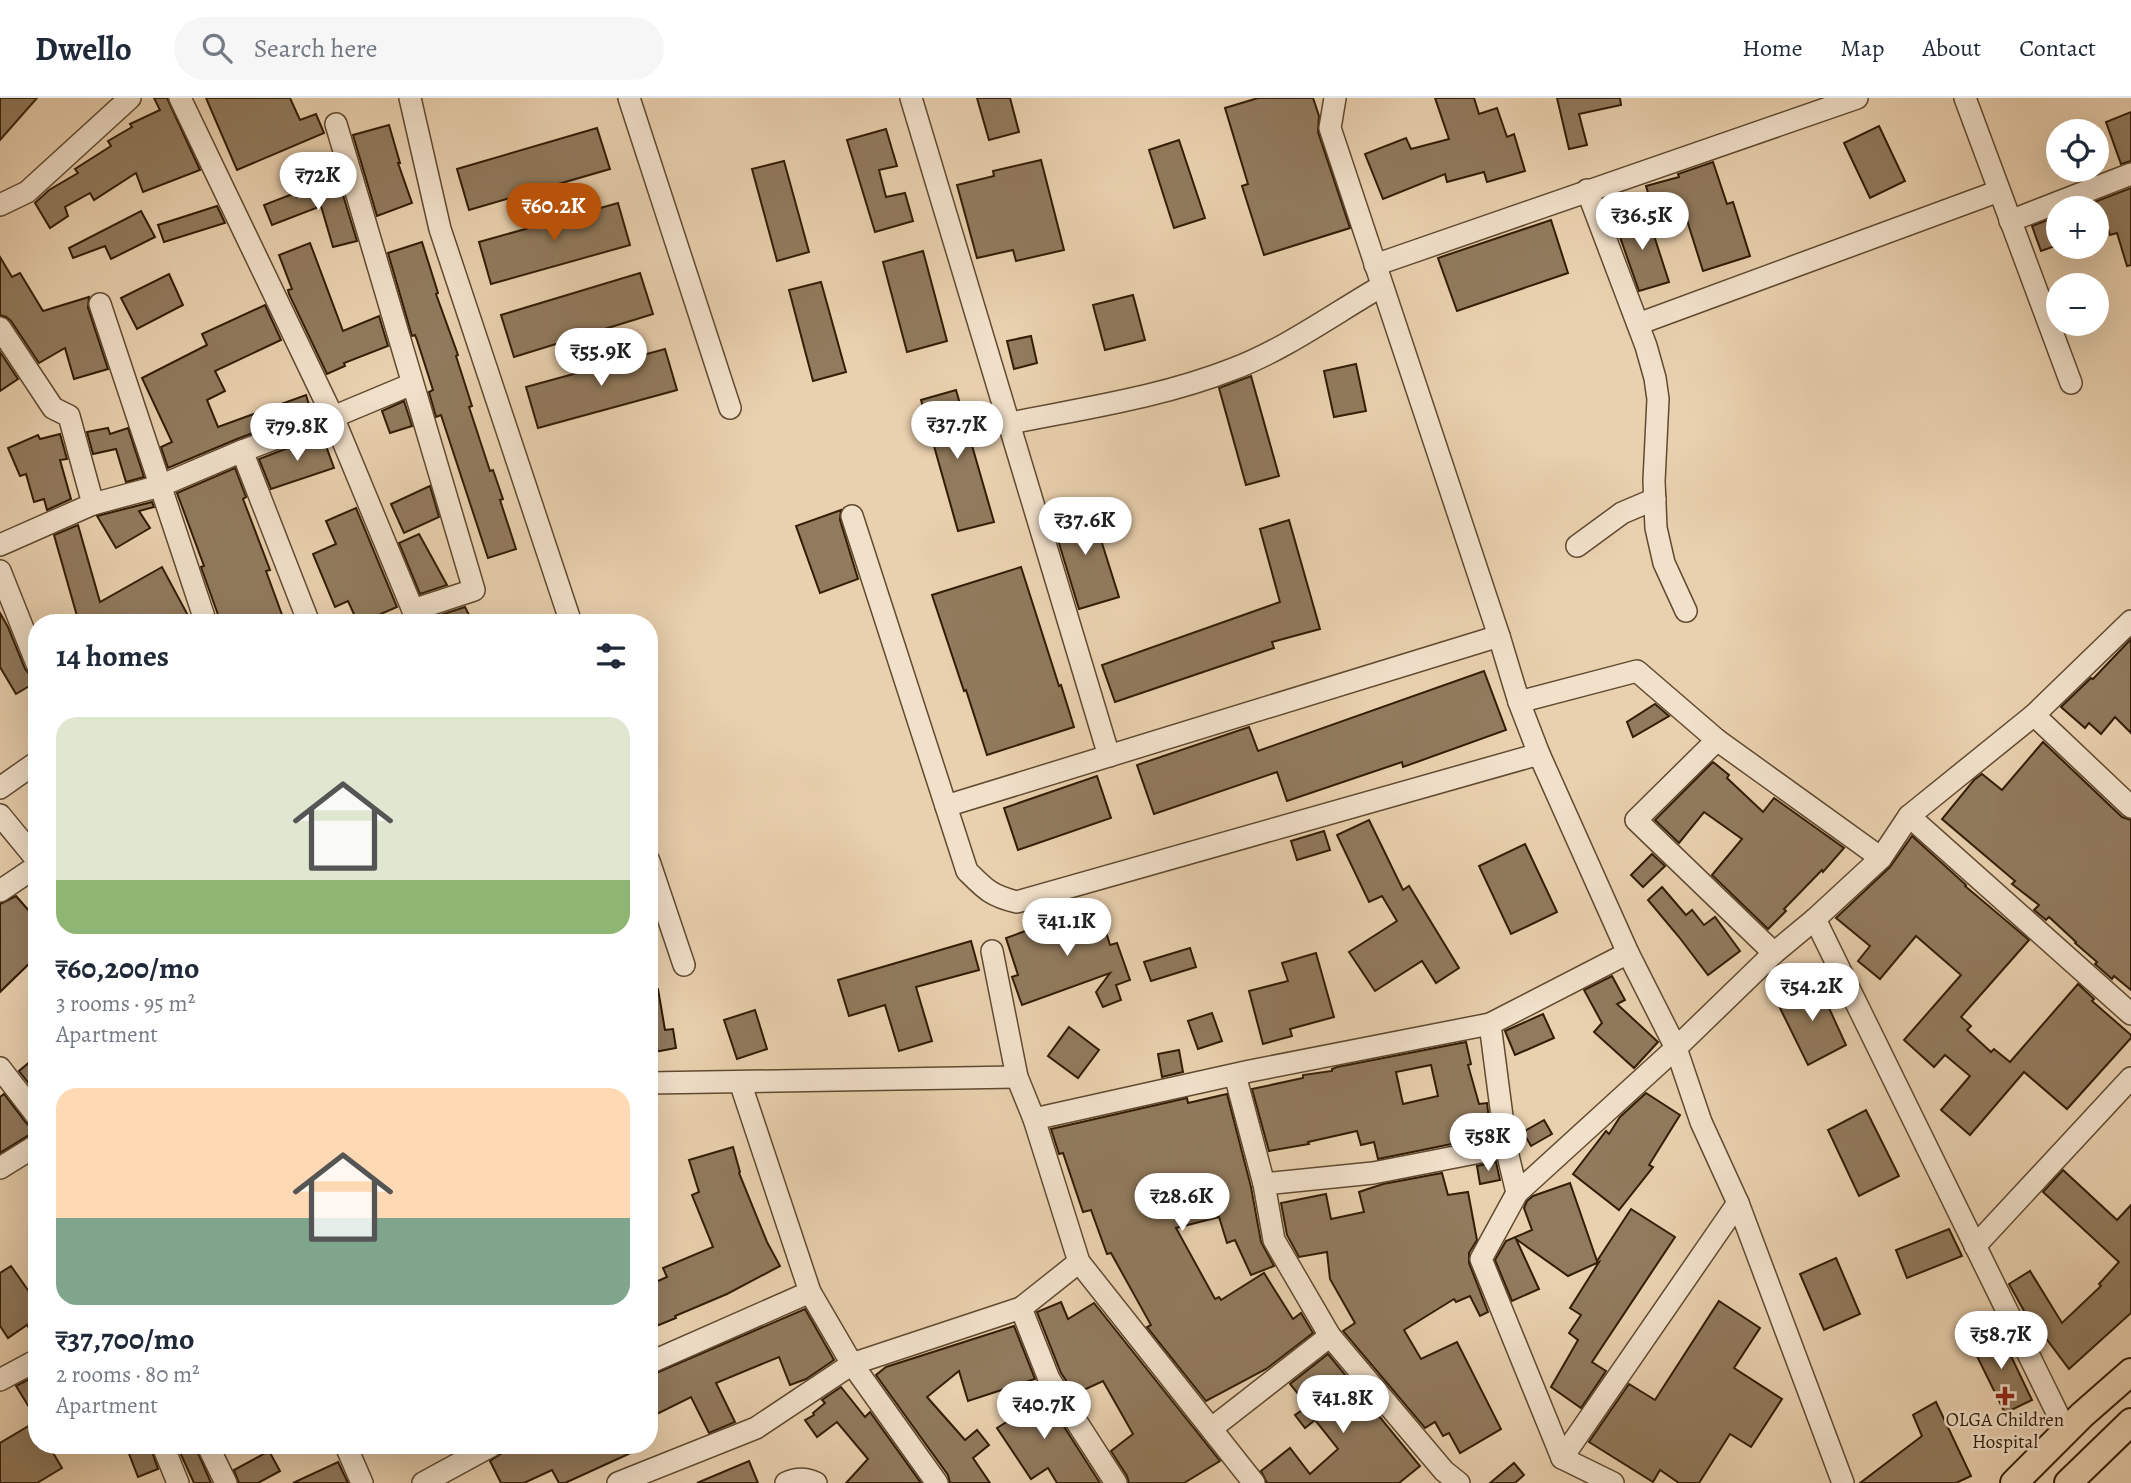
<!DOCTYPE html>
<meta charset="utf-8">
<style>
body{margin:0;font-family:Alegreya,serif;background:#f6f6f7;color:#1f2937;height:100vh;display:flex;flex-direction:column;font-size:26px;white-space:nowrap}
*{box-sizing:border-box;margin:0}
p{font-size:23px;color:#747a83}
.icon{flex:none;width:38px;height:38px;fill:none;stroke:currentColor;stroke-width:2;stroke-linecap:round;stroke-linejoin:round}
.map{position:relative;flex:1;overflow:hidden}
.details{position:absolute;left:28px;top:516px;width:630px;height:840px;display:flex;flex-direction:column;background:#fff;border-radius:28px;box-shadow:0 7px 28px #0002}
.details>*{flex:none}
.controls{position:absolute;left:2046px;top:21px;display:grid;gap:14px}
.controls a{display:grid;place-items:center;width:63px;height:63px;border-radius:50%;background:#fff;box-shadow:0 7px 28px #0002;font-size:35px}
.price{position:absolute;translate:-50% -60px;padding:0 16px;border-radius:24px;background:#fff;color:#222;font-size:23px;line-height:46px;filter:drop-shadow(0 2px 4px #0008)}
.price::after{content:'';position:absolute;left:50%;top:42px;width:21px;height:16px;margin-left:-10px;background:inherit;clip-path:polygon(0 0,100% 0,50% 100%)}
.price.selected{background:#b45309;color:#fff}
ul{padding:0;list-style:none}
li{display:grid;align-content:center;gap:14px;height:371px;padding:0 28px}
li span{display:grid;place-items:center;height:217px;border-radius:21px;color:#555}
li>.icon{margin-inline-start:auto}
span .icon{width:126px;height:126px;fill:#fffc;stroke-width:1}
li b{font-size:30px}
h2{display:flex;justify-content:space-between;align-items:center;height:84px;padding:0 28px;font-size:30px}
header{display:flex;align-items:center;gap:42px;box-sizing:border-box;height:98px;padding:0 35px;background:#fff;border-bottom:2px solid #e0e1e3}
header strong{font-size:33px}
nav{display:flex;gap:38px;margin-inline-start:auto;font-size:24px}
.search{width:490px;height:63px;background:#f6f6f7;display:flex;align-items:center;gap:18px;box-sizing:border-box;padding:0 24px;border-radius:38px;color:#747a83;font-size:26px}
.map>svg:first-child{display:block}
</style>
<header>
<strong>Dwello</strong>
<div class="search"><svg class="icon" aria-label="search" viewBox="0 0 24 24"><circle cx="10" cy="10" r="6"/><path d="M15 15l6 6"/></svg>Search here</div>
<nav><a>Home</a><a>Map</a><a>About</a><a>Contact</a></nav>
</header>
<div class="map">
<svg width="2131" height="1385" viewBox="0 0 2131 1385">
<rect width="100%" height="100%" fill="#e9d0ae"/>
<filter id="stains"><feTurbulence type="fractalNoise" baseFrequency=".00286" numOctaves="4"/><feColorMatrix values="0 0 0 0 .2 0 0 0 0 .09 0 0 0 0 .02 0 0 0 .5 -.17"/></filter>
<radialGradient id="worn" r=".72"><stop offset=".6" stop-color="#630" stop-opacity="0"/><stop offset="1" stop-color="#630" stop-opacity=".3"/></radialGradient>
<g fill="#917a5d" stroke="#321d06" stroke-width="2" fill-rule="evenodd">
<polygon points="0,0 37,0 0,42"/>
<polygon points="154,0 167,0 200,72 143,94 136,75 94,102 90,95 65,109 68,118 50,130 35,105 49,92 78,75 75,71 111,48 108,43 132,29 130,26 160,12"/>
<polygon points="206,0 290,0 300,22 316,16 324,35 237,72"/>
<polygon points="977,0 1010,0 1019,34 989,42"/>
<polygon points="1258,0 1313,0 1319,18 1318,34 1350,130 1264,157 1242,88 1248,86 1225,10"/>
<polygon points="1435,0 1474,0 1479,16 1497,10 1507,39 1514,36 1525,73 1487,84 1484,74 1447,84 1445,76 1383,101 1365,56 1406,40 1411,51 1449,41"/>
<polygon points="1557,0 1620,0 1621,7 1579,16 1587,47 1569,51"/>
<polygon points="2131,14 2131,63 2121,66 2106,24"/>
<polygon points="389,27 400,65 398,65 412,105 377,118 353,37"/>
<polygon points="1879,28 1905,83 1870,100 1844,45"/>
<polygon points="597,30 610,71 469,112 457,71"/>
<polygon points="886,31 897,68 879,72 886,99 905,95 913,123 875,134 847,42"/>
<polygon points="1179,42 1205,120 1174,130 1149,52"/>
<polygon points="1041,62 1064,152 1016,163 1013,152 977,160 957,87 994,78 993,73"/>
<polygon points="784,63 809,154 777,163 752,71"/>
<polygon points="1713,64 1727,106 1733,104 1750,158 1703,173 1685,116 1657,125 1646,88 1679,79 1678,76"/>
<polygon points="339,84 357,143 333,149 321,108 272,127 264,107 295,95 297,99"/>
<polygon points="2131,90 2131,167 2127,168 2117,135 2110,137 2102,112 2096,114 2096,110 2079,110"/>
<polygon points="618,105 630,147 491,186 479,144"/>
<polygon points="217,108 225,125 164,144 158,127"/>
<polygon points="141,113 155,139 111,161 105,148 73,160 69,150"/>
<polygon points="1647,116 1669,184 1639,193 1615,125"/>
<polygon points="2058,118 2058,147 2041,153 2032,128"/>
<polygon points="1551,122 1568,175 1457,213 1438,160"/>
<polygon points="422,144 438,195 436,196 458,257 456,258 472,308 469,309 490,373 493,372 503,401 500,402 516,451 488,460 441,317 436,319 429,294 433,292 417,242 415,237 412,238 388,155"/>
<polygon points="310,145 343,233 379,218 388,248 344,265 345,268 327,276 289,196 288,192 292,191 279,157"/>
<polygon points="923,153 947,243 907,254 883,164"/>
<polygon points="0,159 12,179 20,175 43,213 89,199 88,210 108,271 74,281 65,250 39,265 11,223 6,219 0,217"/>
<polygon points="640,175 653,216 514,259 501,217"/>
<polygon points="169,176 183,207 137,231 121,200"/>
<polygon points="821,184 846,274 813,283 789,192"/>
<polygon points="1133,197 1145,242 1105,252 1093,207"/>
<polygon points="265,207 281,242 215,273 225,293 207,302 218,329 306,297 311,313 237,341 168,370 161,349 172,344 142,280 207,247 202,236"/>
<polygon points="1031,238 1037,265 1014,271 1007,243"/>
<polygon points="665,251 677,292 538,330 526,289"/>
<polygon points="0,254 18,281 0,293"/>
<polygon points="1356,266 1366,313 1334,319 1324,273"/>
<polygon points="1251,278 1279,378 1246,387 1219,290"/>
<polygon points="956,292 994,424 958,433 921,302"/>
<polygon points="404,303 412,328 390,335 382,313"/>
<polygon points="108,330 110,336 128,330 144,379 126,384 116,351 93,356 87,334"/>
<polygon points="60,336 67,361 60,362 71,401 47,412 44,401 34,404 26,376 20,378 8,350 38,337 40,341"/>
<polygon points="322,337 334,370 271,391 259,361"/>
<polygon points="235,370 246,399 243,401 270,472 266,473 285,525 221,525 201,469 204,468 177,395"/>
<polygon points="430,388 439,419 404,435 391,406"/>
<polygon points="152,404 154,409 139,413 150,430 116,450 97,418"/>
<polygon points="1090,407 1119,499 1079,511 1051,419"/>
<polygon points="356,410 397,509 360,525 358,525 348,503 335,509 313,456 336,446 326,423"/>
<polygon points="841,412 840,422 858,481 820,495 796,428"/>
<polygon points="1289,422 1320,531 1272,544 1274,550 1115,604 1102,567 1280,504 1260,431"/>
<polygon points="78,427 100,504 162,469 192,525 79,525 54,437"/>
<polygon points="419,436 447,487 420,496 399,445"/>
<polygon points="1021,469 1059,588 1061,587 1074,629 987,657 966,592 964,593 932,497"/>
<polygon points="465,509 473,525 434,525 431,520"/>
<polygon points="0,515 8,529 25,571 36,584 16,596 0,569"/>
<polygon points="2131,541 2131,635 2115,619 2101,636 2089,625 2085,630 2061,609 2091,580 2093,581"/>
<polygon points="1484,573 1506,632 1403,669 1402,664 1287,703 1277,674 1154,716 1137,667 1249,629 1258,653"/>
<polygon points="1655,606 1669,618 1633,639 1627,624"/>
<polygon points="2043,644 2122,719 2131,722 2131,892 2114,878 2112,881 2095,866 2097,864 2075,845 2076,844 2049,819 2046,822 2034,812 2039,807 2012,786 2015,783 1942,721 1974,682 1982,676 2002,692"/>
<polygon points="1713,664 1729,677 1727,680 1763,714 1774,700 1844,750 1823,774 1822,772 1784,811 1786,813 1768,831 1712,777 1742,741 1704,714 1679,745 1655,722"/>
<polygon points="1097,678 1111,720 1018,752 1004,710"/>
<polygon points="1369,722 1403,792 1409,788 1459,870 1436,885 1422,863 1375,893 1349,854 1397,823 1382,798 1369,804 1337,737"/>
<polygon points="1324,733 1330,752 1297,762 1291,743"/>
<polygon points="1912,738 1966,787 1965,788 2029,842 1961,919 1971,928 1967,932 1991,954 1994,951 2010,964 2078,886 2094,901 2092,903 2131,937 2131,940 2067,1011 2024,974 1970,1037 1941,1012 1970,978 1945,957 1934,969 1904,942 1961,877 1916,838 1880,881 1858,863 1870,848 1836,820 1890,769"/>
<polygon points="1525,746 1557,814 1511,836 1479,768"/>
<polygon points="1652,756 1665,768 1643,789 1631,777"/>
<polygon points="1662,789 1686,817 1692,812 1704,827 1715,819 1740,853 1708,877 1679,839 1648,802"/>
<polygon points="16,798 37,822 37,858 0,894 0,806"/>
<polygon points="1098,807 1110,847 1117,845 1130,882 1116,887 1121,902 1103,909 1096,894 1110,875 1022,907 1012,879 1018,877 1006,840"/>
<polygon points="971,843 979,872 916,889 932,943 899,953 885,907 849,918 838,882"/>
<polygon points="1190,850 1196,869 1151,883 1144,864"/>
<polygon points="1316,855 1334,919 1290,931 1292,938 1263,946 1249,893 1288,883 1282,865"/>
<polygon points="1612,878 1625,902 1617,906 1658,944 1634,970 1594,934 1602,925 1584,892"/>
<polygon points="1817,884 1846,947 1808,967 1777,904"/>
<polygon points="658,891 665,932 673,931 676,950 649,955 649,892"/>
<polygon points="755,912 767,951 737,961 724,922"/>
<polygon points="1212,915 1222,943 1198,951 1188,923"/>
<polygon points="1543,916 1554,940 1515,957 1505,933"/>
<polygon points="1069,929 1099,952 1078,980 1048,958"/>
<path d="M1466,944L1471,966L1468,967L1479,1006L1487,1005L1491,1038L1378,1061L1374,1044L1361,1047L1357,1033L1308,1044L1309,1046L1269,1053L1252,991L1303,980V977L1332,973V971L1337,969ZM1431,967L1438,998L1403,1006L1396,974Z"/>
<polygon points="1179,952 1183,974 1162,979 1158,956"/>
<polygon points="37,958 37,996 19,973"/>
<polygon points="1646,995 1680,1017 1649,1067 1653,1069 1619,1112 1573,1076 1606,1033 1609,1036 1620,1019"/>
<polygon points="4,996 27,1026 37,1032 0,1055 0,999"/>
<polygon points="1227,996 1251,1089 1261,1144 1274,1168 1251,1177 1235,1142 1227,1145 1219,1119 1176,1130 1215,1201 1219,1199 1221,1202 1264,1175 1293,1221 1301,1215 1313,1235 1266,1271 1206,1303 1147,1229 1151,1227 1111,1155 1107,1156 1091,1112 1083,1114 1063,1055 1059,1056 1051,1031 1187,1000 1188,1005"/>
<polygon points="1866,1012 1899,1078 1859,1098 1828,1032"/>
<polygon points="1544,1022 1552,1036 1531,1048 1523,1034"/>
<polygon points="733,1049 740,1074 739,1075 767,1144 780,1168 727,1196 675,1218 676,1220 649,1231 649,1187 667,1179 663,1170 713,1149 692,1097 699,1094 689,1062"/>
<polygon points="1496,1064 1500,1082 1480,1086 1477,1068"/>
<polygon points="2063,1072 2117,1122 2131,1107 2131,1215 2069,1271 2030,1219 2028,1220 2009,1186 2030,1173 2062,1225 2101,1188 2099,1186 2119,1164 2043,1094"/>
<polygon points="1442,1075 1448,1097 1468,1094 1477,1142 1469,1155 1469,1165 1488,1214 1480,1218 1470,1198 1456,1204 1454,1201 1404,1232 1421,1261 1457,1244 1501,1331 1460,1355 1449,1335 1443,1338 1435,1324 1425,1330 1343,1233 1355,1225 1330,1181 1327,1154 1299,1159 1287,1137 1281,1105 1326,1096 1331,1121 1364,1114 1359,1094 1383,1086"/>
<polygon points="1570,1085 1597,1163 1631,1111 1675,1139 1592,1264 1606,1273 1581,1310 1551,1289 1578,1242 1569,1235 1581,1217 1570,1210 1599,1164 1568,1178 1516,1141 1539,1191 1512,1203 1495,1162 1506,1143 1532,1132 1524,1110 1527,1103 1533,1098"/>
<polygon points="1949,1131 1962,1158 1907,1180 1896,1152"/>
<polygon points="1836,1160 1860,1216 1824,1232 1800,1176"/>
<polygon points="11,1168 37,1205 37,1242 27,1227 8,1240 0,1228 0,1175"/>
<polygon points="1719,1203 1760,1230 1734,1270 1782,1301 1751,1349 1730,1336 1699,1385 1679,1385 1660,1372 1653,1384 1589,1344 1629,1286 1655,1302"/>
<polygon points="1061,1204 1068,1221 1094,1205 1220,1363 1184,1385 1129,1385 1127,1378 1111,1353 1133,1336 1103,1283 1075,1296 1061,1275 1037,1214"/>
<polygon points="805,1211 834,1262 806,1281 790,1287 779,1259 716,1285 735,1324 709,1335 691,1299 649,1320 649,1278"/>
<polygon points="1014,1228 1035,1281 968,1303 959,1273 927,1299 965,1342 977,1332 989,1347 973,1360 990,1385 950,1385 948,1377 876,1277 886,1269"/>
<polygon points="1998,1231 2032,1302 2005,1315 1970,1244"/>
<polygon points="1328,1256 1420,1368 1399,1385 1267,1385 1261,1373 1290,1350 1310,1376 1338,1351 1315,1322 1305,1330 1295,1317 1308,1308 1290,1286"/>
<polygon points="37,1277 37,1322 16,1288"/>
<polygon points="1036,1284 1038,1288 1100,1385 1057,1385 1048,1370 1031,1381 997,1330 1016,1318 1009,1307"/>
<polygon points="841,1289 865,1319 870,1314 921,1385 846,1385 868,1361 837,1324 817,1339 805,1322 814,1317 813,1315 825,1305 822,1302"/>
<polygon points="1936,1304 1971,1378 1956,1385 1860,1385 1922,1338 1913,1317"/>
<polygon points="37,1323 37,1348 49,1348 62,1370 37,1385 0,1385 0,1345"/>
<polygon points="126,1348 150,1348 158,1371 138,1379"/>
<polygon points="177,1348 195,1348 211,1385 194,1385"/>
<polygon points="504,1348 646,1348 565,1385 559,1385 552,1372 524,1385 501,1385 490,1363 502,1355"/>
<polygon points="269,1353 280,1373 258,1385 239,1385 234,1372"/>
<polygon points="749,1363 758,1385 697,1385"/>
<polygon points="338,1364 348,1385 293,1385"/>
<polygon points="1514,1365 1524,1377 1515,1385 1490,1385"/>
</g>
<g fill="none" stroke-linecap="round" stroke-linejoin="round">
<g stroke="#604a30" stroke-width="24">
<g id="minor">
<polyline points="180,0 333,319 412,286"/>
<polyline points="410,0 440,131 571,525"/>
<polyline points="629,0 730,310"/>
<polyline points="911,0 1109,658"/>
<polyline points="1335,0 1330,30 1499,538 1519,604 1539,656 1628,855 1676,950 1701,1024 1738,1105 1843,1385"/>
<polyline points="1965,0 2071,285"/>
<polyline points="336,26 474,492 413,512"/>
<polyline points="1587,92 1646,248 1655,280 1658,301 1654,383 1656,430 1664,465 1686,513"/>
<polyline points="0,107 27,94 130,0"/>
<polyline points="2010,123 2131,76"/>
<polyline points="1375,167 1857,0"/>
<polyline points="100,206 206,525"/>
<polyline points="1638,226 1999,93"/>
<polyline points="0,230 53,310 69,318 93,406 0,447"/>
<path d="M1011,325C1085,310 1162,299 1233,271C1284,252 1335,215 1382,188"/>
<polyline points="242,353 333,319 417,522"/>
<polyline points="93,406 160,388 242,353 309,525"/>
<path d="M852,418L967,773C985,791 991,798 1017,804L1539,656"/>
<polyline points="1577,448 1622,415 1655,401"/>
<polyline points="0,473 37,566"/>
<polyline points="1519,604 1637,573 1717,642 1881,760"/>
<polyline points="2034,617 2131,709"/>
<polyline points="1717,642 1636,722 1774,855"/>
<polyline points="0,690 37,664"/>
<polyline points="946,708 1499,538"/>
<polyline points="0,717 37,762"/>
<polyline points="1909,718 2034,617 2131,523"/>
<polyline points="649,763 684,867"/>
<polyline points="0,793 37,768"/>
<polyline points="1815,821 2066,1333"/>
<polyline points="992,853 1017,979 1034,1021 1079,1164 1254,1385"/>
<polyline points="0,970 37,1018"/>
<polyline points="1235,977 1264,1086 1274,1142 1330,1238 1444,1373 1459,1385"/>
<polyline points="740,984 810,1194 852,1266 1021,1210 1079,1164"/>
<polyline points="649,985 1017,979"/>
<polyline points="1034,1021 1250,973 1490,926"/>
<polyline points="0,1070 37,1047"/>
<polyline points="1264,1086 1373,1075 1506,1049"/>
<polyline points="1517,1095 1676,950 1774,855 1815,821 1881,760 1909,718 2131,916"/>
<polyline points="1975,1148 2131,980"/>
<polyline points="1021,1210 1049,1281 1116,1385"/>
<polyline points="649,1265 810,1194"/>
<polyline points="0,1282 37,1262"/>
<polyline points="1212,1330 1330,1238"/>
<polyline points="163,1348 178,1385"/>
<polyline points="208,1348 226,1385"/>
<polyline points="346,1348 362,1385"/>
<polyline points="1562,1360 1738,1105"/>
<polyline points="423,1385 491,1348"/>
<polyline points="618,1385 756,1330 852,1266 937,1385"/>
<path d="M786,1385C796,1380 806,1380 816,1385"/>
<polyline points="1613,1385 1562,1360 1481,1161 1517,1095 1506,1049 1490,926 1628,855"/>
</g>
</g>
<g stroke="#321d06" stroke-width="30">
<g id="major">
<polyline points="2014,1385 2082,1317 2131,1274"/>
<polyline points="2068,1385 2131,1324"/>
</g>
</g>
<use href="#minor" stroke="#f1e0ca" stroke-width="21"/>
<use href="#major" stroke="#e9d0ae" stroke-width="26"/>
</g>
<path fill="#8f2418" stroke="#f1e0ca" stroke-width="2.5" d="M2001.5 1287.5h7v7h7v7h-7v7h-7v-7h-7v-7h7z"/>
<g text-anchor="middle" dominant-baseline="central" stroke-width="5" stroke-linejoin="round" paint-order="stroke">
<g font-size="19" fill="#321d06" stroke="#f1e0ca">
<text x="2005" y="1322">OLGA Children<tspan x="2005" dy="22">Hospital</tspan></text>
</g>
</g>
<rect width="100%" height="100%" filter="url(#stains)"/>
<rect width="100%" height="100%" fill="url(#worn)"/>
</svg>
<div class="controls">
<a><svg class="icon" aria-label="locate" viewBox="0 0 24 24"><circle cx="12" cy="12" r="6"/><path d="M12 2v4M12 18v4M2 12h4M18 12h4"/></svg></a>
<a>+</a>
<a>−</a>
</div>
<b class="price" style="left:318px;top:114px">₹72K</b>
<b class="price selected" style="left:554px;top:145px">₹60.2K</b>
<b class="price" style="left:1642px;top:154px">₹36.5K</b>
<b class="price" style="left:601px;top:290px">₹55.9K</b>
<b class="price" style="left:957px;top:363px">₹37.7K</b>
<b class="price" style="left:297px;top:365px">₹79.8K</b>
<b class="price" style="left:1085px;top:459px">₹37.6K</b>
<b class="price" style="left:1067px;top:860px">₹41.1K</b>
<b class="price" style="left:1812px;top:925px">₹54.2K</b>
<b class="price" style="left:1488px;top:1075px">₹58K</b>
<b class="price" style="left:1182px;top:1135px">₹28.6K</b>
<b class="price" style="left:2001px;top:1273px">₹58.7K</b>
<b class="price" style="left:1343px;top:1337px">₹41.8K</b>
<b class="price" style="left:1044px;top:1343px">₹40.7K</b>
<section class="details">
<h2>14 homes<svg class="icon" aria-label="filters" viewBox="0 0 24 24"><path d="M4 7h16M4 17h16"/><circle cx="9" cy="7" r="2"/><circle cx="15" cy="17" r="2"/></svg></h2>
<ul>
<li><span style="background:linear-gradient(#dfe7d0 75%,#8fb573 0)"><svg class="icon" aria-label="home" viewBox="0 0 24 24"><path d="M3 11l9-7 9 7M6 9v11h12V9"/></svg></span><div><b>₹60,200/mo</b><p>3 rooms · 95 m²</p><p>Apartment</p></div></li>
<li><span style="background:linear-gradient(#ffd9b3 60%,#7fa58c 0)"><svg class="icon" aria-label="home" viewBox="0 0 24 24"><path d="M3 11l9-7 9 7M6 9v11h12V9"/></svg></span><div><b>₹37,700/mo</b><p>2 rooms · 80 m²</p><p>Apartment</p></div></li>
</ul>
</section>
</div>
